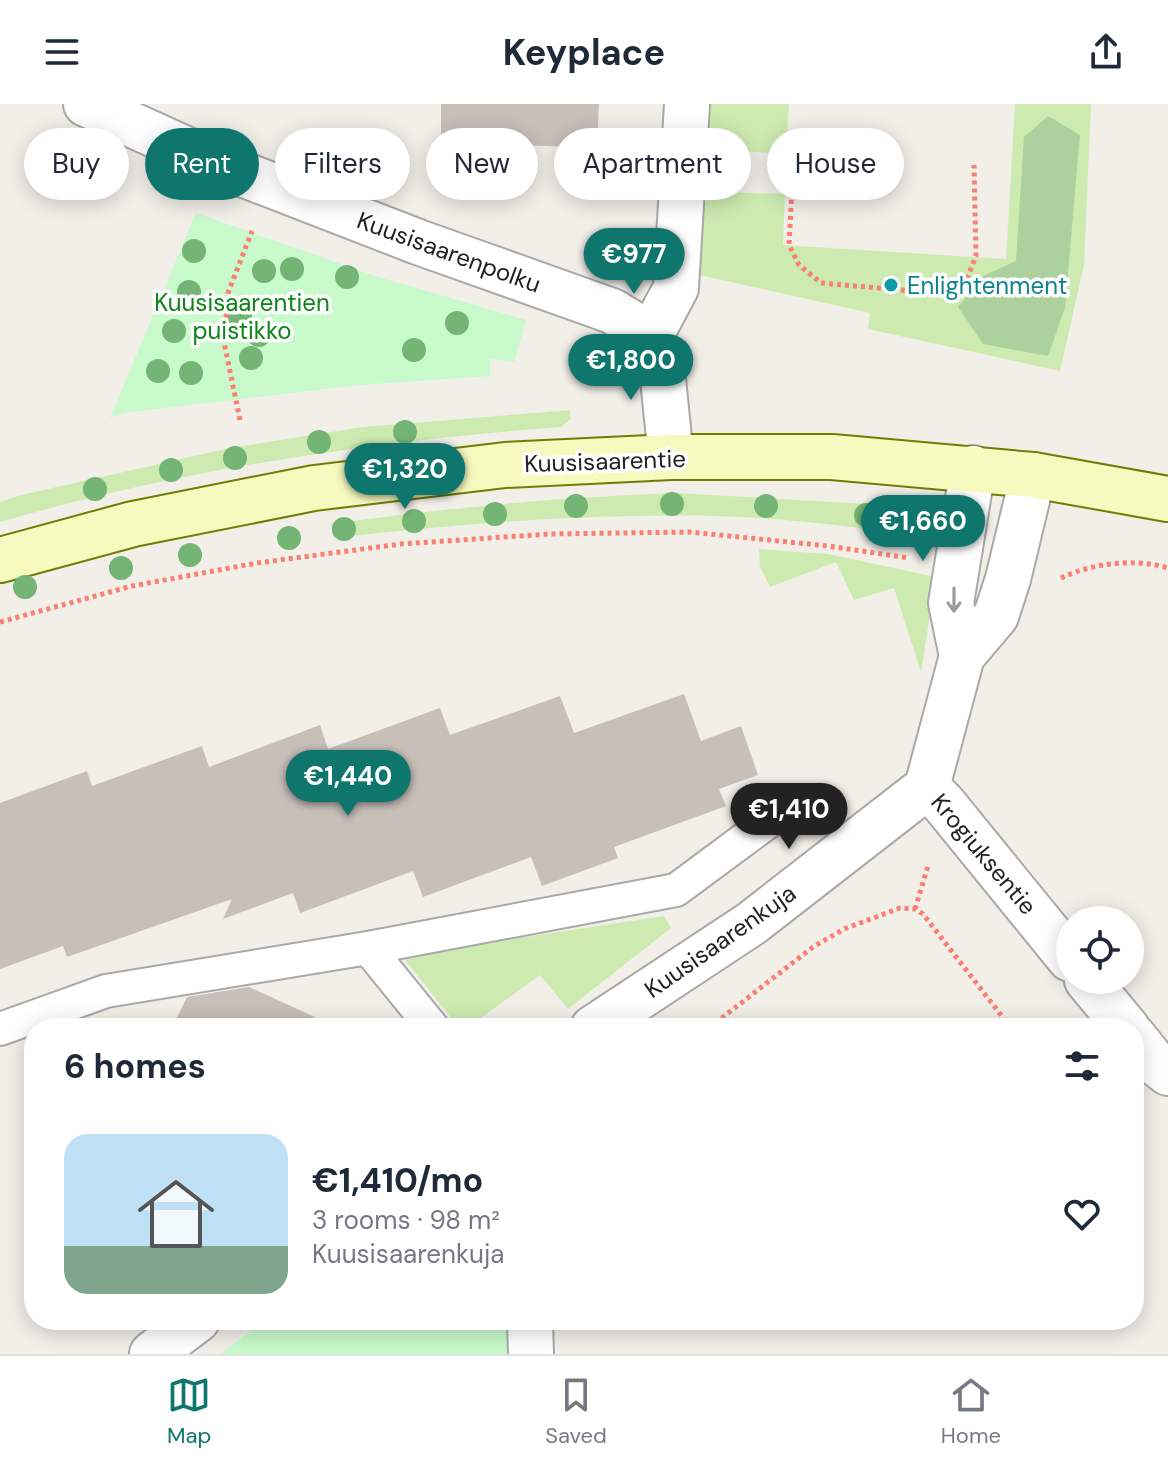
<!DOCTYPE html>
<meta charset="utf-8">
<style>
body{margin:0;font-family:"DM Sans",sans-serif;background:#f6f6f7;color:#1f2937;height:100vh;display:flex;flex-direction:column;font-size:30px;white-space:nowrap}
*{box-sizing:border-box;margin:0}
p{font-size:26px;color:#747a83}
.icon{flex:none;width:44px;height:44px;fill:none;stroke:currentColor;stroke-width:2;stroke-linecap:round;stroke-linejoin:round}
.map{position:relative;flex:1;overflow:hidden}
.details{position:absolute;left:24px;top:914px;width:1120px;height:312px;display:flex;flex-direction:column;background:#fff;border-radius:32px;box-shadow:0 4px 20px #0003}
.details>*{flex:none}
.guide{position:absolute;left:24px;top:24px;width:1120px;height:72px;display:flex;gap:16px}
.tools{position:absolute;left:1056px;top:802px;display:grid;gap:16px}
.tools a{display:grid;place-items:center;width:88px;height:88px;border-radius:50%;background:#fff;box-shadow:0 4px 20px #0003;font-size:40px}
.price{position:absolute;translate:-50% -68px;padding:0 18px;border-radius:28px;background:#0f766e;color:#fff;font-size:26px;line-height:52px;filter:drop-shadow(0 2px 4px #0008)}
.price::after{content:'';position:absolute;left:50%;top:48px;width:24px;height:18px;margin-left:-12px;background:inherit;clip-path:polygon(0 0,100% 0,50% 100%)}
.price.selected{background:#222;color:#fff}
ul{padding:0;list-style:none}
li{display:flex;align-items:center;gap:24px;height:200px;padding:0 40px}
li span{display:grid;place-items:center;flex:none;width:224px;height:160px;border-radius:24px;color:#555}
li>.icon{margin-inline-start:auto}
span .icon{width:96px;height:96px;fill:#fffc;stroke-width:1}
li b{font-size:34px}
h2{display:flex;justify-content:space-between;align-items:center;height:96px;padding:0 40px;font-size:34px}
.pill{padding:0 28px;border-radius:36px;background:#fff;box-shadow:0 4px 20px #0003;font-size:28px;line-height:72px}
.pill.selected{background:#0f766e;color:#fff}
header{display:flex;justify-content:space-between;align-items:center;height:104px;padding:0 40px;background:#fff;font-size:36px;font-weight:700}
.menu{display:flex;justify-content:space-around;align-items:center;height:112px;border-top:2px solid #e0e1e3;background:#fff;font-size:22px;color:#747a83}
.menu a{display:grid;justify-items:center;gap:4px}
.menu .selected{color:#0f766e}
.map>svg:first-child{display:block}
</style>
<header><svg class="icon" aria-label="menu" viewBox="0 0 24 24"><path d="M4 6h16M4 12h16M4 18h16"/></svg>Keyplace<svg class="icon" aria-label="share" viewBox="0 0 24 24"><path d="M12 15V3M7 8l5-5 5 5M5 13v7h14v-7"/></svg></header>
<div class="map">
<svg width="1168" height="1250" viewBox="0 0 1168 1250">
<rect width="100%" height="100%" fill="#f2efe9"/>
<g fill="#cdebb0">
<polygon points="706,0 789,0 786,50 703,44"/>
<polygon points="1015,0 1091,0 1084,161 1060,267 868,225 870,209 695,170 702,101 717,88 785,90 783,141 1006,155"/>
<path d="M570,306L571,315L561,323C372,337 183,365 0,418V398L17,392L230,344L363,323Z"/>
<path d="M677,389L903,402L925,412L946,435C869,425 793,414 716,412C587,409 460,420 333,434L331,420C446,404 561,393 677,389Z"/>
<polygon points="759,445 828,450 936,473 921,568 894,484 854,496 836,458 770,483 760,463"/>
<polygon points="664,812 671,824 568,905 540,871 467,924 459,924 402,852"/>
</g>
<polygon fill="#add19e" points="1048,12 1080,31 1065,204 1048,252 983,240 958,203 983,172 1016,157 1024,33"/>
<g fill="#c8facc">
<polygon points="196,109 375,172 526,216 514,258 490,255 490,272 360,281 124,309 110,314"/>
<polygon points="264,1216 508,1216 508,1250 221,1250"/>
</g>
<g fill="#c7bfb8">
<polygon points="441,0 599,0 597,44 441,38"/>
<polygon points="684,590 701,637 741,622 758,671 719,685 726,702 614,743 618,754 542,782 531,753 423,793 413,767 300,809 293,789 223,815 232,795 67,853 63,842 0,865 0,699 87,667 92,682 202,642 209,663 320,621 328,645 440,604 450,631 560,592 574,629"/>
<polygon points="249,883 339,924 172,924 187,893"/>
</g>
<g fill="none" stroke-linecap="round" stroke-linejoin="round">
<g stroke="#a9a9a9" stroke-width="36">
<g id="lane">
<polyline points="368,844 433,924"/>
<polyline points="0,925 106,887 368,844 676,786 796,697"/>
</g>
</g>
<g stroke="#a9a9a9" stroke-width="48">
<g id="street">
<polyline points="86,0 232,66 418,138 612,207 651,231 662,266 671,353"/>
<polyline points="651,231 676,184 687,0"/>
<polyline points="962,552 951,499 973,364"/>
<polyline points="927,683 943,699 1070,855"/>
<polyline points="1087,876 1127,924"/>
<polyline points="593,924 752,819 927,683 962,552 996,512 1008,475 1033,371"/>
<polyline points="1134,933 1154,958 1168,969"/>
<polyline points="530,1216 531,1250"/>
<polyline points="152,1250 197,1216"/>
</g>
</g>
<g stroke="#707d05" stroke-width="48">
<polyline id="secondary" points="0,456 133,420 314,384 505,361 671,353 832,353 1033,371 1168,395"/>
</g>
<g stroke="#fa8072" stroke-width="5" stroke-dasharray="4 4" stroke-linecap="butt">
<polyline points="793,64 789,141 799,161 821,179 948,190 966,177 976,152 974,61"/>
<polyline points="590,259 593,274 609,272"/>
<polyline points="240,316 224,238 228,189 252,127"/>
<path d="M1061,474C1093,459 1134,454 1168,464"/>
<polyline points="0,518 132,482 257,459 401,440 549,430 690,428 828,442 909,454"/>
<polyline points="915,805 928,762"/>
<polyline points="709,924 813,843 844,825 900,804 915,805 923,810 1011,924"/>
</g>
<use href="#lane" stroke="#fff" stroke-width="32"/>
<use href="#street" stroke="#fff" stroke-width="44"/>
<use href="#secondary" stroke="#f7fabf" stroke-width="44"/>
</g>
<g fill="#74b475">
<circle cx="194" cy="147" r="12"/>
<circle cx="292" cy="165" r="12"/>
<circle cx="264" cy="167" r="12"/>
<circle cx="347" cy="173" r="12"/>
<circle cx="189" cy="188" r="12"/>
<circle cx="240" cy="213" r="12"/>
<circle cx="457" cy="219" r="12"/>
<circle cx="174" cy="227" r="12"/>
<circle cx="259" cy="231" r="12"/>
<circle cx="414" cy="246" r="12"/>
<circle cx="251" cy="254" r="12"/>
<circle cx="158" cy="267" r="12"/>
<circle cx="191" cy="269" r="12"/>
<circle cx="405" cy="328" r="12"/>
<circle cx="319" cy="338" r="12"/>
<circle cx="235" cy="354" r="12"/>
<circle cx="171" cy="366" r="12"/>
<circle cx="95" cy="385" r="12"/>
<circle cx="672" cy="400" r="12"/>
<circle cx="576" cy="402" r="12"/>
<circle cx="766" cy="402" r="12"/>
<circle cx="495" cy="410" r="12"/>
<circle cx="866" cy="411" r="12"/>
<circle cx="414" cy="417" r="12"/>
<circle cx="344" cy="425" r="12"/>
<circle cx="289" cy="434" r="12"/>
<circle cx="190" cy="451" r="12"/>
<circle cx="121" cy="464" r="12"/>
<circle cx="25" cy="483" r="12"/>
</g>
<defs><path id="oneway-shaft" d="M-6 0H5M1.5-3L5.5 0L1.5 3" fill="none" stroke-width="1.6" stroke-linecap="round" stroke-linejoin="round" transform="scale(2)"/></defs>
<use stroke="#9c9c9c" href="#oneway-shaft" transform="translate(954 496) rotate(90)"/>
<circle fill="#0f9aa8" stroke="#fff" stroke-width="3" cx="891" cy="181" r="8"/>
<g text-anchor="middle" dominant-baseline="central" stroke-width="7" stroke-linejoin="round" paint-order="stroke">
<g font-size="24" fill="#222" stroke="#fff">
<text transform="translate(449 148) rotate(20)">Kuusisaarenpolku</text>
<text transform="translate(605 357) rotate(-2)">Kuusisaarentie</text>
<text transform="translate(984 750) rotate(50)">Krogiuksentie</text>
<text transform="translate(720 837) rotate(-35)">Kuusisaarenkuja</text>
</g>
<g font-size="24" fill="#0d838f" stroke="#fff" text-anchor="start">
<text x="907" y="181">Enlightenment</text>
</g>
<g font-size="24" fill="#0c8416" stroke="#fff">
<text x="242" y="198">Kuusisaarentien<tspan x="242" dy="28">puistikko</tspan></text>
</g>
</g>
</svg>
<div class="tools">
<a><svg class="icon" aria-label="locate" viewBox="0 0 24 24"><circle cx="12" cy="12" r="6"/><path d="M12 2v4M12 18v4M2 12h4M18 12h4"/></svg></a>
</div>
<b class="price" style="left:634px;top:192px">€977</b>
<b class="price" style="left:631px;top:298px">€1,800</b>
<b class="price" style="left:405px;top:407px">€1,320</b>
<b class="price" style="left:923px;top:459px">€1,660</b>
<b class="price" style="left:348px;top:714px">€1,440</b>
<b class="price selected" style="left:789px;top:747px">€1,410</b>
<div class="guide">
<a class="pill">Buy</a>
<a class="pill selected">Rent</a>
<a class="pill">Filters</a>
<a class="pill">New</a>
<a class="pill">Apartment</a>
<a class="pill">House</a>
</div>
<section class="details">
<h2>6 homes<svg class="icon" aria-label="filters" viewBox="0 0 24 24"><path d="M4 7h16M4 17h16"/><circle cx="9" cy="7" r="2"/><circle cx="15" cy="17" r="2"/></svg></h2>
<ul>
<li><span style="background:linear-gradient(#bfe0f5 70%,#7fa58c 0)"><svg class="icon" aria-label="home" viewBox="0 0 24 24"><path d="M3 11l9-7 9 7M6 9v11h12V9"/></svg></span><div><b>€1,410/mo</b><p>3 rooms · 98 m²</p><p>Kuusisaarenkuja</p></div><svg class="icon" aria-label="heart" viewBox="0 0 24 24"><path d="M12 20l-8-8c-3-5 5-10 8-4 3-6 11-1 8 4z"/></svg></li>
</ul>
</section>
</div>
<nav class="menu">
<a class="selected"><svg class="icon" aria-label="map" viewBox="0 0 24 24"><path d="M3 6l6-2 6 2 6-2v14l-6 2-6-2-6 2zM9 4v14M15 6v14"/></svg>Map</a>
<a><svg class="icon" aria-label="saved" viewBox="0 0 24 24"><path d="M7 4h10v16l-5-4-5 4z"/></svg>Saved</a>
<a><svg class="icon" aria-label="home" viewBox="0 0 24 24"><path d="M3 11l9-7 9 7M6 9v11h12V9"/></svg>Home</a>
</nav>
